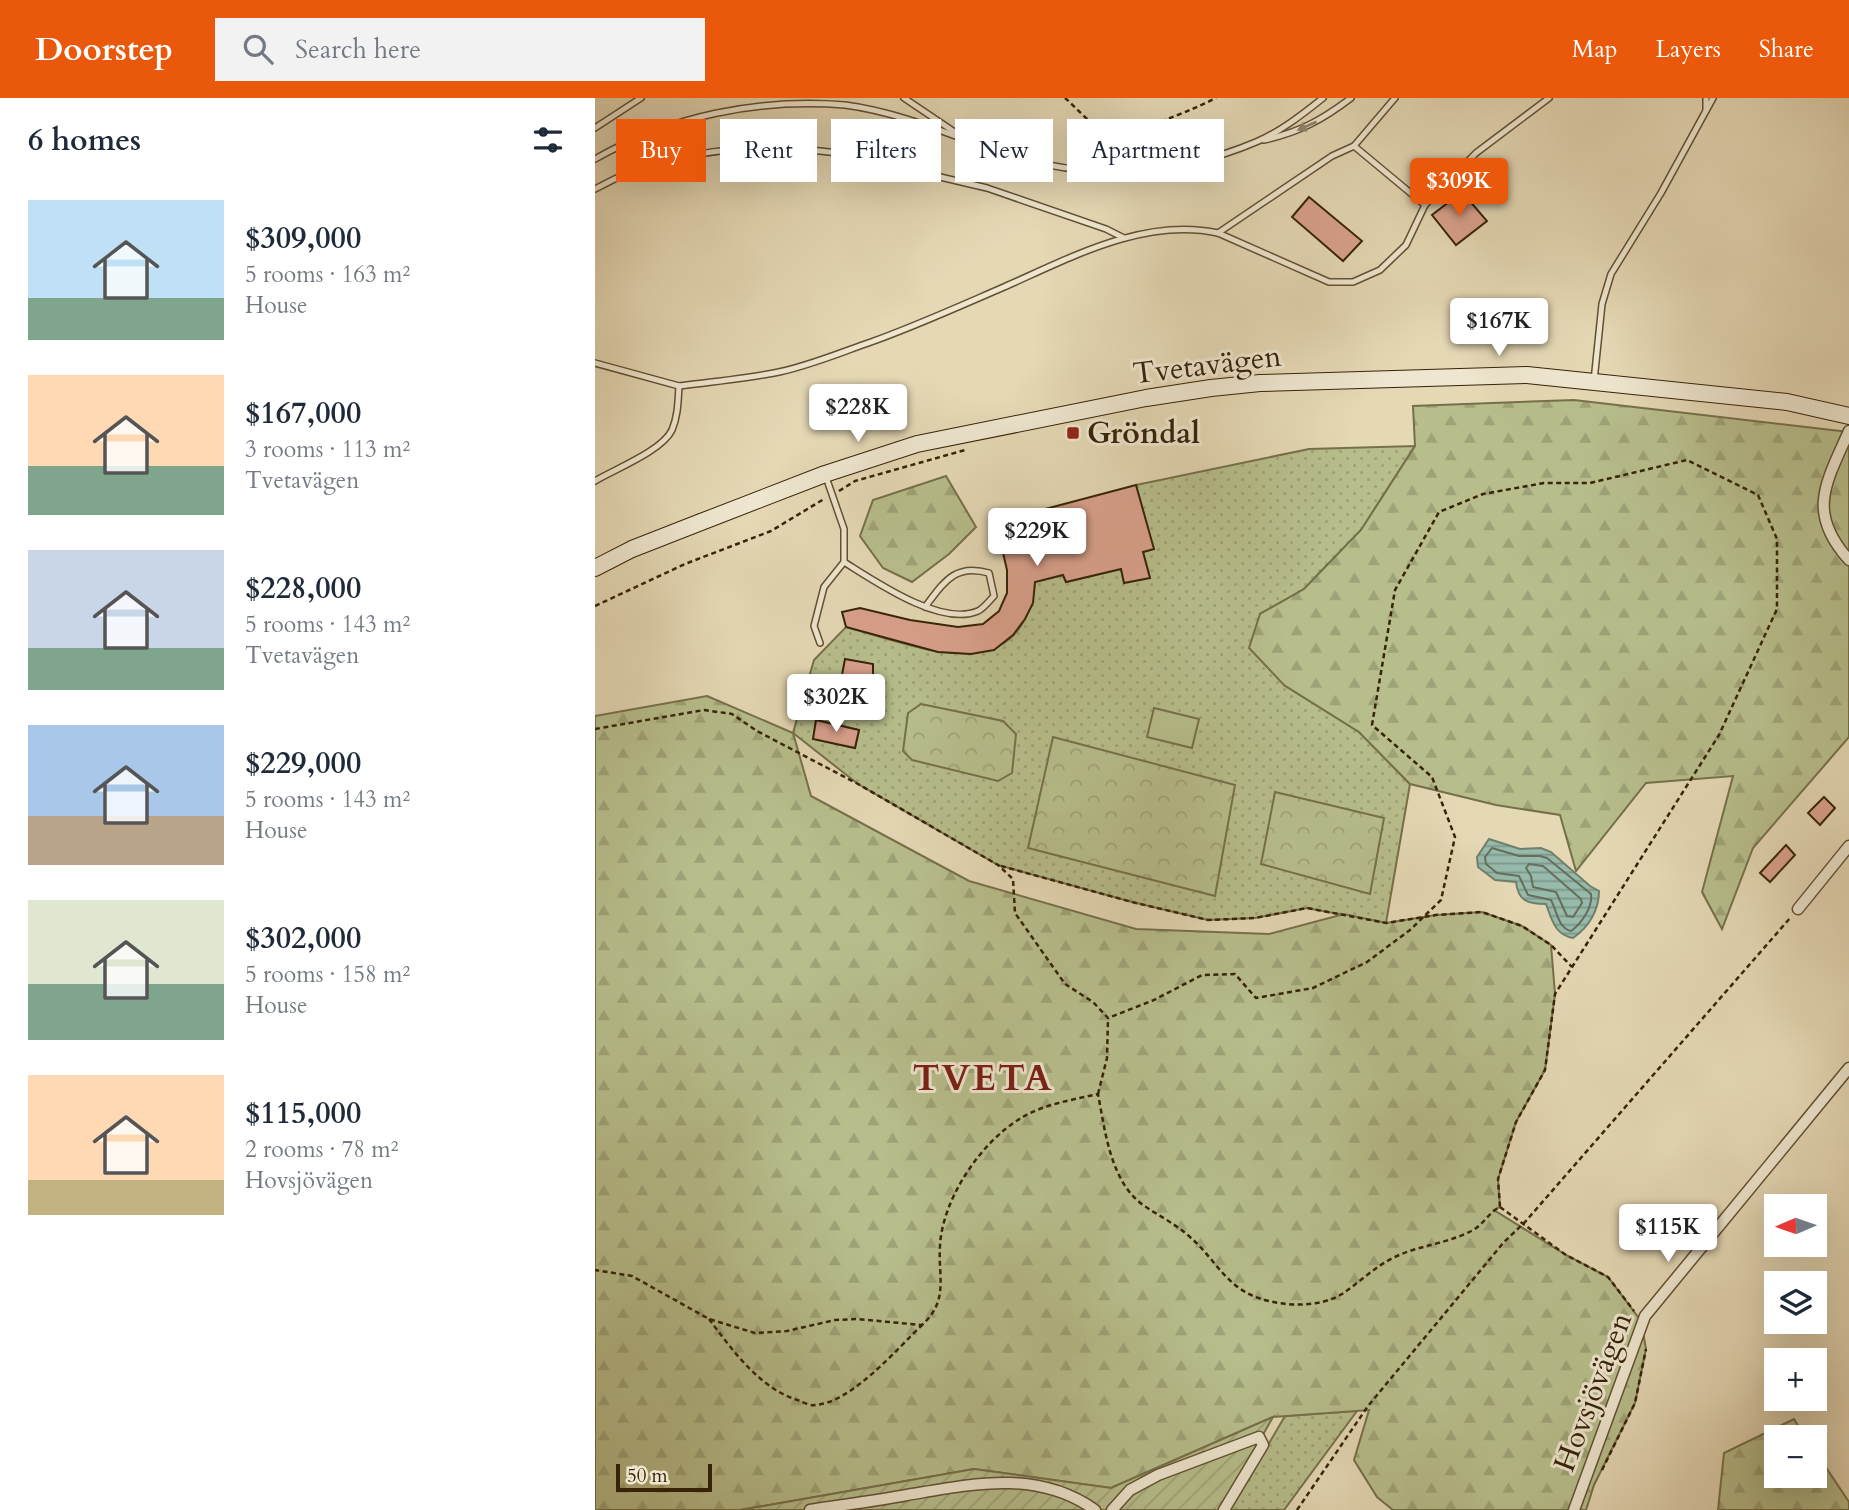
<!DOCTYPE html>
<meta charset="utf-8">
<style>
body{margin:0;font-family:Cardo,serif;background:#f2f2f3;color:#1f2937;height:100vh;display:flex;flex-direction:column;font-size:26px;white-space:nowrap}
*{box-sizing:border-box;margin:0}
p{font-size:23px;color:#747a83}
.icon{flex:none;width:38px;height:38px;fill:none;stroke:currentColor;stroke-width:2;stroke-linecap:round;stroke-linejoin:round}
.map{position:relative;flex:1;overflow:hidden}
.details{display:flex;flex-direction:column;background:#fff;width:595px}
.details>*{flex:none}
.guide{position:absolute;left:21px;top:21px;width:665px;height:63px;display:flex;gap:14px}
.needle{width:46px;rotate:268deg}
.tools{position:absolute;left:1169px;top:1096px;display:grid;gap:14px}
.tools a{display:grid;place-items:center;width:63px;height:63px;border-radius:0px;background:#fff;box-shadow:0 7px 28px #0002;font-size:35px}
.scale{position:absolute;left:21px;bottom:18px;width:96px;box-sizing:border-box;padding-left:7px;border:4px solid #362308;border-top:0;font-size:19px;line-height:24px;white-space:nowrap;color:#362308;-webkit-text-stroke:5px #eee6cf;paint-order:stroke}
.price{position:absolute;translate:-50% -60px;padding:0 16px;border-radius:7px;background:#fff;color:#222;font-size:23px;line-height:46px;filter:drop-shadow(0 2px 4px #0008)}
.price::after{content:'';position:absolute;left:50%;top:42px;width:21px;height:16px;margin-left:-10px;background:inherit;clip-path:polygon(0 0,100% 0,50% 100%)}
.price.on{background:#ea580c;color:#fff}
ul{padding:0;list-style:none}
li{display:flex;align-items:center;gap:21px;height:175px;padding:0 28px}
li span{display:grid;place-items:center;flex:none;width:196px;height:140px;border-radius:0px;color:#555}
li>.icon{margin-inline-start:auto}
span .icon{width:84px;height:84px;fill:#fffc;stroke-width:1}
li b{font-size:30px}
h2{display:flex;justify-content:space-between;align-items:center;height:84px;padding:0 28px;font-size:30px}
.tag{padding:0 24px;border-radius:0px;background:#fff;box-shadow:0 7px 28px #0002;font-size:24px;line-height:63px}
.tag.on{background:#ea580c;color:#fff}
header{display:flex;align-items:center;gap:42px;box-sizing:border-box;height:98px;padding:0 35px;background:#ea580c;color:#fff}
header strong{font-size:33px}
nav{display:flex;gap:38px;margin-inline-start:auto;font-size:24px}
.search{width:490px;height:63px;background:#f2f2f3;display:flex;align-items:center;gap:18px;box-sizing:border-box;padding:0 24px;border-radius:0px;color:#747a83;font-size:26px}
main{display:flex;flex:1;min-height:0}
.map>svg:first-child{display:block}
</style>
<header>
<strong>Doorstep</strong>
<div class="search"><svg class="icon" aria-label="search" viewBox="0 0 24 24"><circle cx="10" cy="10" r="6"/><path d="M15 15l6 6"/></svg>Search here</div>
<nav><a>Map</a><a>Layers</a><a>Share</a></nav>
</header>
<main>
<section class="details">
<h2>6 homes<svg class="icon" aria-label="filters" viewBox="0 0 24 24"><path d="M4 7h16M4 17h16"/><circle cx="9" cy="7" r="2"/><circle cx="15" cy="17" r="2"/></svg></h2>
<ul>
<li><span style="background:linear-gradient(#bfe0f5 70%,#7fa58c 0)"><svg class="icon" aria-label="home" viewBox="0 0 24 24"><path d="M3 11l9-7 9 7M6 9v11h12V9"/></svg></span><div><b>$309,000</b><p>5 rooms · 163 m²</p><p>House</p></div></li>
<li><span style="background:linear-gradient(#ffd9b3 65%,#7fa58c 0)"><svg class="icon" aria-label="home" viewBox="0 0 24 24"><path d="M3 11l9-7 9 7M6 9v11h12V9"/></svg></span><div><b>$167,000</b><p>3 rooms · 113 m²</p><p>Tvetavägen</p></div></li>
<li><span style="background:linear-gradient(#c9d6e8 70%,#7fa58c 0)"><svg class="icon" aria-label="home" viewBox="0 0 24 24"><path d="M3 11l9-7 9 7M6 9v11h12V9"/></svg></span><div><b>$228,000</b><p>5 rooms · 143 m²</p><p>Tvetavägen</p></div></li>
<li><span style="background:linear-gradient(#a9c7e8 65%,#b9a48a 0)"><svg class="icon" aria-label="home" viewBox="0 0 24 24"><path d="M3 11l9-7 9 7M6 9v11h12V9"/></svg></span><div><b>$229,000</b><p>5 rooms · 143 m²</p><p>House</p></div></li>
<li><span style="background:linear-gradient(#dfe7d0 60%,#7fa58c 0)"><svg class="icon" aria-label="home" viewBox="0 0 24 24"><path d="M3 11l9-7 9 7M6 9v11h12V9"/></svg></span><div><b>$302,000</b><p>5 rooms · 158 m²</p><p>House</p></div></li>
<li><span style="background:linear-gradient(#ffd9b3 75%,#c2b280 0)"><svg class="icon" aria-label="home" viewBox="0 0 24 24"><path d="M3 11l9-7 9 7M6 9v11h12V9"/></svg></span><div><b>$115,000</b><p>2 rooms · 78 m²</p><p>Hovsjövägen</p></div></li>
</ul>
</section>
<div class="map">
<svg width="1254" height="1412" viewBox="0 0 1254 1412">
<defs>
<pattern id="grass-dots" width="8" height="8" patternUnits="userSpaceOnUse" patternTransform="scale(1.75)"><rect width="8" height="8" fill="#b7be8c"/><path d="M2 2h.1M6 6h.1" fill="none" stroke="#9ea377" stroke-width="1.8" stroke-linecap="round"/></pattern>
<pattern id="forest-firs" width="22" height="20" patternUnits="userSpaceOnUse" patternTransform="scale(1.75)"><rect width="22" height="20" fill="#b7be8c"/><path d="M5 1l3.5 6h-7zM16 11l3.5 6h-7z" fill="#9ea377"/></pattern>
<pattern id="park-crowns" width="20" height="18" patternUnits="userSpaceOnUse" patternTransform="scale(1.75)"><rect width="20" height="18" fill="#b7be8c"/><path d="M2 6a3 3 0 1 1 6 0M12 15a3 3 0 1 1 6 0" fill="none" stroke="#9ea377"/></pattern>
<pattern id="garden-furrows" width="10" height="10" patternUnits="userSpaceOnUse" patternTransform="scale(1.75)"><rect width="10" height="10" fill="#b7be8c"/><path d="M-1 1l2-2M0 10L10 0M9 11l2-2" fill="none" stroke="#9ea377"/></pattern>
<pattern id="water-rules" width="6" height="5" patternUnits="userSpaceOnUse" patternTransform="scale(1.75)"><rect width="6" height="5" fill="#96baab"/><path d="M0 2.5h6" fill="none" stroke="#7b9789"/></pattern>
</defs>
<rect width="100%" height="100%" fill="#e5d8b5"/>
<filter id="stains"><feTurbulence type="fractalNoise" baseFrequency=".00286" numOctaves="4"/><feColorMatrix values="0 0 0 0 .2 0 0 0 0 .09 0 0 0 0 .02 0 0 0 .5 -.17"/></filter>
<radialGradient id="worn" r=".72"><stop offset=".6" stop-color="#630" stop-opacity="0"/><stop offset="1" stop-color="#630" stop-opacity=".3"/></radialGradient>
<g fill="url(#grass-dots)" stroke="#76704a" stroke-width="2" fill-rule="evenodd">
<path d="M820,348L766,432L709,491L665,516L689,587L764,634L815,686L791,825L712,810L660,820L613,822L537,804L403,767L263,686L198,635L219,562L251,529C320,548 428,595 440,484L468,477L471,484L526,471L529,484L555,480L548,454L558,451L541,387L714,351ZM221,622L264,632L260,650L219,641Z"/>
<polygon points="762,1313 689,1412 635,1412 690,1318"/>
</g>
<g fill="url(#forest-firs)" stroke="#76704a" stroke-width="2">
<polygon points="979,302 1254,334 1254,639 1158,750 1127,831 1107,794 1138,678 1051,685 981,773 965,717 901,707 815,686 764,634 689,587 654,550 665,516 709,491 766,432 820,348 818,308"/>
<polygon points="351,378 381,429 354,456 317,484 288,470 265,438 278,402"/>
<polygon points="112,598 198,635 216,698 374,783 541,831 674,836 749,816 791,825 841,817 887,814 927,828 956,847 960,896 950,972 921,1024 903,1081 905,1109 899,1112 971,1157 1013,1179 1046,1223 1051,1251 1040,1305 999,1387 991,1412 798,1412 782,1399 759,1362 774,1312 678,1319 516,1390 379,1371 145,1412 0,1412 0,618"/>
<polygon points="1199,1321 1210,1339 1181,1339 1181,1377 1220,1377 1220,1353 1254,1404 1254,1412 1123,1412 1129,1355"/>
</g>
<g fill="url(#park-crowns)" stroke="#76704a" stroke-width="2">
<polygon points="326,606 408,623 421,636 417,675 403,683 317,662 308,653 313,615"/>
<polygon points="458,639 640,687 620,798 433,750"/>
<polygon points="680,694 789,720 775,796 666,766"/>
</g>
<polygon fill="url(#garden-furrows)" stroke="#76704a" stroke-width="2" points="678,1319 625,1412 145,1412 379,1371 516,1390"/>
<polygon fill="#b7be8c" stroke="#76704a" stroke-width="2" points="559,610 604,621 597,650 552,639"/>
<path fill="url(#water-rules)" stroke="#707e6a" stroke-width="2" d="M894,741L925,751L946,750L956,754L995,788L1004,793C1004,812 994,829 978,840C960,837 957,822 951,806C933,806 923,803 921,784L900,782L883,769L882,759Z"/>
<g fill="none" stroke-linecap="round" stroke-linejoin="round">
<g stroke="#666e5a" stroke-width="2">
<path d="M897,750L924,758H945L952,760L996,796C998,809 986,826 976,833C963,830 962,813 956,802L933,797L924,778L902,775L891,766L890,759Z"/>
<polygon points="934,766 948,768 986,801 987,805 978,819 972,818 961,794 938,789 936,778 931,770"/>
</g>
</g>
<g fill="#daa18d" stroke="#362308" stroke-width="2">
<polygon points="867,94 892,123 861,147 837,117"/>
<polygon points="714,99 767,143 748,163 697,119"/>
<polygon points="541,387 559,451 548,454 555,480 529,485 526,471 471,484 468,477 440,484 438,505 430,521 418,537 399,552 376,556 343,554 251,529 247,514 265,510 315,522 363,529 388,526 404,513 412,495 412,472 401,424"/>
<polygon points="250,561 278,566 278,580 247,577"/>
<polygon points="221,622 264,632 260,650 218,641"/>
<polygon points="1229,699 1240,710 1225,727 1213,715"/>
<polygon points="1191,747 1200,757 1175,784 1165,775"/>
</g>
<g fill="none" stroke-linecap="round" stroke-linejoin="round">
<g stroke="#625033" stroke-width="8">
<g id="service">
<polyline points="309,0 361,35"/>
<polyline points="1111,0 1111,12"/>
<polyline points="0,30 46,0"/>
<path d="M669,42C705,34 727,22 756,0"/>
<polyline points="759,48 800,0"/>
<path d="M0,61C76,18 163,0 250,7C304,14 356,37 407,55C490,83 581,78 661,44C685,34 708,16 728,0"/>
<path d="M0,91C74,50 161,45 243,55L392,90L511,131L529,140"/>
<polyline points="623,135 737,58 759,48 830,107"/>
<path d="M0,265L84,288C83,303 83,318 77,332C67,353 20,371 0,383"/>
<polyline points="999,283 1007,206 1016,176 1066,95 1118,0"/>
<path d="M84,288C116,284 148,281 179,275C209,270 247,254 276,244C321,228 365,208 409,189C475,160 549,119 623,135L734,184H758L785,172L811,147L830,107L881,55L954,0"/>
<path d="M249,464C281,484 346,529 383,513C389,510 394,503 399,498L394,475C360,465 349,484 330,509"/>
<polyline points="225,545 219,528 229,489 249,464 249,431 231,379"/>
</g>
</g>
<g stroke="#625033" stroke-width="13">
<g id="minor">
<path d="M1254,333C1231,385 1211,414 1254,462"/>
<polyline points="1203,811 1254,748"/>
<path d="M215,1412C247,1407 280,1403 312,1397C377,1386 442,1371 500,1412"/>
<polyline points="517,1412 535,1392 563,1377 664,1339 668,1347 629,1412"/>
<polyline points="979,1412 1050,1218 1254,970"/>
</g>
</g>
<g stroke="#362308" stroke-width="18">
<polyline id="secondary" points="0,470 37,451 106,424 230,376 322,346 551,300 616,290 665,285 932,277 1192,304 1254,318"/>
</g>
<g stroke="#362308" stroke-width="2.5" stroke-dasharray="5 3.5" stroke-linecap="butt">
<path d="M470,0C483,11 497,29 513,35C529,41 604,9 621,0"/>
<polyline points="244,393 260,383 370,352"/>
<polyline points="0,508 90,466 176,433 229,401"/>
<path d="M0,631L109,612L137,616L162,633L263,686L403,767L418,781L420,815L470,886L498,904L513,920L559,902L607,877L640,876L661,900L718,890L772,864L815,832L846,802L860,739L837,679L777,627L800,492L844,414L888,396L949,385H995L1092,362L1163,397L1182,441V511L1124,637L960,896L950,972L921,1024L903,1081L905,1109C894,1114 889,1126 878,1132C855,1145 826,1147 802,1158C782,1167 767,1182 750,1194C725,1212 678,1209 652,1195C628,1182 616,1157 596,1140C581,1126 564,1118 548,1107C515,1083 510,1032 503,996C477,1002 449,1006 426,1020C386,1044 348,1100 345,1147C343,1181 354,1202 327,1227L261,1221L240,1222L192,1233L160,1235L114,1221L37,1178L0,1172"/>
<polyline points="406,768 537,804 613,822 660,820 712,810 791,825 841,817 887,814 927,828 956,847 977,869"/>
<polyline points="503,996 512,960 513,920"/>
<polyline points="905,1109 971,1157 1013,1179 1039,1213"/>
<path d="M114,1221C138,1253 165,1291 205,1303C209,1305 216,1308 220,1307C256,1305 302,1251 327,1227"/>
<polyline points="1007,1372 1040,1305 1051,1251"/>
<polyline points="702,1412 773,1308 909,1144 930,1124 1196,819"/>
</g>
<use href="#service" stroke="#eee6cf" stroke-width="5"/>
<use href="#minor" stroke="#eee6cf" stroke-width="10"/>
<use href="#secondary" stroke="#eee6cf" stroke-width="16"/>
</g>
<defs><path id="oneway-solid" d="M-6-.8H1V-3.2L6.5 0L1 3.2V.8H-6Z" transform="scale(1.75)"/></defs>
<use fill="#92846c" href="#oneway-solid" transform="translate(712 28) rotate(156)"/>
<rect fill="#8f2418" stroke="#eee6cf" stroke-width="2.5" x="471" y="328" width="14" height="14" rx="3.5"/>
<g text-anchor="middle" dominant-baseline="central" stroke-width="6" stroke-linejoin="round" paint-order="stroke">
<g font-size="30" fill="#362308" stroke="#eee6cf">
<text transform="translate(612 267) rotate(-7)">Tvetavägen</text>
<text transform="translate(998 1294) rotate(-69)">Hovsjövägen</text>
</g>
<g font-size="30" font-weight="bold" fill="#362308" stroke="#eee6cf" text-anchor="start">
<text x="492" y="335">Gröndal</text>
</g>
<g font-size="37" font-weight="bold" letter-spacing="2" fill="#7a1f14" stroke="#eee6cf">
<text x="388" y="980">TVETA</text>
</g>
</g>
<rect width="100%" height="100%" filter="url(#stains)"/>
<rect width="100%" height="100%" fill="url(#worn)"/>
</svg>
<div class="tools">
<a><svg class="needle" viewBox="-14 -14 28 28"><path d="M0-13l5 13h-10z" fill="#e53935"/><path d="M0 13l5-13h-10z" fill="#747a83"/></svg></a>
<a><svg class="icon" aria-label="layers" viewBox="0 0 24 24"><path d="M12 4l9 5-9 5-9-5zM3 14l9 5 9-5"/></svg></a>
<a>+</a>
<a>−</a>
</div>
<div class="scale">50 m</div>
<b class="price on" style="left:864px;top:120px">$309K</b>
<b class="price" style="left:904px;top:260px">$167K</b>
<b class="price" style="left:263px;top:346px">$228K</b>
<b class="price" style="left:442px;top:470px">$229K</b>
<b class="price" style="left:241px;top:636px">$302K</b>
<b class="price" style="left:1073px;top:1166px">$115K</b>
<div class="guide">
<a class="tag on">Buy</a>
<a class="tag">Rent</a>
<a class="tag">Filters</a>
<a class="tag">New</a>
<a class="tag">Apartment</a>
</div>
</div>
</main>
